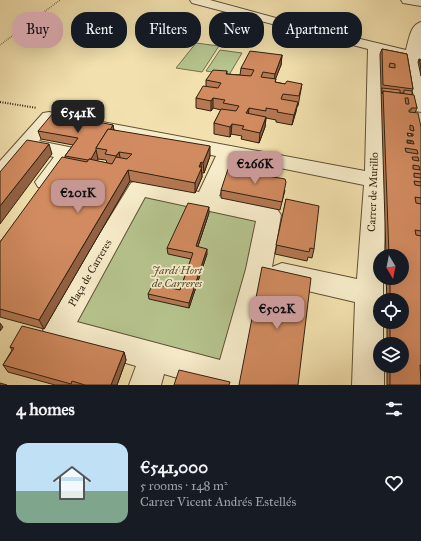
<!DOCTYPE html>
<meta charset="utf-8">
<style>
body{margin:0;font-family:"IM FELL Great Primer",serif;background:#242831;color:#f1f3f6;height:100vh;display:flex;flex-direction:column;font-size:15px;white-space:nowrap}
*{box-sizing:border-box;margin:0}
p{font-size:13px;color:#9ea1a6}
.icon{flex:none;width:22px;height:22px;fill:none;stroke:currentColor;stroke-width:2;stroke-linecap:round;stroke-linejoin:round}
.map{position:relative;height:385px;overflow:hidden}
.details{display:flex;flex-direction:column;background:#171b24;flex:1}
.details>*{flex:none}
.banner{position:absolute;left:12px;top:12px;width:397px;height:36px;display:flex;gap:8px}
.needle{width:26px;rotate:170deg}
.buttons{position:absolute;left:373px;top:249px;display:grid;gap:8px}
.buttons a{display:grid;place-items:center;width:36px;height:36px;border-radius:50%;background:#171b24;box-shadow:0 4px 16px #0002;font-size:20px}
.price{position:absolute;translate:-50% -34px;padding:0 9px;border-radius:8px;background:#c59692;color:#111;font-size:13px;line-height:26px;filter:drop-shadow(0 1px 2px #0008)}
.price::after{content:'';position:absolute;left:50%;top:24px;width:12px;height:9px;margin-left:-6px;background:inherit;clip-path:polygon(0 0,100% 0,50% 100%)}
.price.current{background:#222;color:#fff}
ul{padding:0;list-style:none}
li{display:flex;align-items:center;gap:12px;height:100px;padding:0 16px}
li span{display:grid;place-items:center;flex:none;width:112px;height:80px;border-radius:12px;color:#555}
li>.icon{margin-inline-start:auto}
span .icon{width:48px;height:48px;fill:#fffc;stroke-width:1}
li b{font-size:17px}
h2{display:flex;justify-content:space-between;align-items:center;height:48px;padding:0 16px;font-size:17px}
.tag{padding:0 14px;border-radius:16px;background:#171b24;box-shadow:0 4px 16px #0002;font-size:14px;line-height:36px}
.tag.current{background:#c59692;color:#111}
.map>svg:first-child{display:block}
</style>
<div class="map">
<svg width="421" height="385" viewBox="0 0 421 385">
<rect width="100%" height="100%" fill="#f2e1ae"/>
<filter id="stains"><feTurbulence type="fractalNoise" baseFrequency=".005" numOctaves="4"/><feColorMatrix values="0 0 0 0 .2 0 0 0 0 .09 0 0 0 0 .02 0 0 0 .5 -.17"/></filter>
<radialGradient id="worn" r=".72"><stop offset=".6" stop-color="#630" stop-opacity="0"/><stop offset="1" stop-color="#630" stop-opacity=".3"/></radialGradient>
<g fill="#b6c48e" stroke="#73724e">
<polygon points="196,43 219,46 202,72 176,68"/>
<polygon points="220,50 242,53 229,75 206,71"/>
<polygon points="144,195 259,220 228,362 71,323"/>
</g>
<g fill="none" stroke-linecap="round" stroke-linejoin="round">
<g stroke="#605137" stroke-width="2">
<g id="minor">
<path d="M190,0H210L298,24L406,50C409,40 410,25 421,22V112L415,111L412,107L405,59L382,53L386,180L384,256H380V278H383V300H380V322H383V344H380V366H384V385H352L355,302L282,285L273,282L270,277L244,385H201L164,374L161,385H129L136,366L47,340L43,330L47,320L131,183L139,180L199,192L216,156L53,123L39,141L74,148L77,153L54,187L46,189L38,187L35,182L54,157L30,152L7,179L0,181V161L43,113L49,112L365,171L368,49L192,3ZM235,159L364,185L357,279L282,263L272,267L281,215L277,209L219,196ZM145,197L256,221L246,269L220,360L77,322Z"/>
<polygon points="401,0 421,0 421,6 403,3"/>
</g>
</g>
<polyline stroke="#30210f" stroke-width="1.5" stroke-dasharray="0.5 1.5" stroke-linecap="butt" points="0,45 60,0"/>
<polyline stroke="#30210f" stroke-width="2" stroke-dasharray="1 1.5" stroke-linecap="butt" points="0,102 37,108"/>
<use href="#minor" fill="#f7ecca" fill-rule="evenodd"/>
</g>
<g fill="#b57853" stroke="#30210f" fill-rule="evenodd">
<path d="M382,49L407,54L413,89L412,91L417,108L415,113L421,127V385H387V366H402V344H387V322H402V300H387L386,278H402V256H386L380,54ZM408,133L411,134L412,136H408ZM407,140L411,141V142H407Z"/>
<polygon points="282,55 281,65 275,79 276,79 275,82 285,84 302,84 298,106 297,106 292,125 276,122 276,120 266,118 265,127 259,143 241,139 242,136 231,134 230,137 214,134 214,123 221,110 213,108 211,111 196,108 196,98 206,86 206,80 227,71 227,74 240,75 241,68"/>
<polygon points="419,59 421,60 421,76 418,62"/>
<path d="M113,125L114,130L210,156L204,173H202V177L195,193L130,181L44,329L0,317V242L65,158V156L73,145L41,139L38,131ZM98,159L106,160L107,163L97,161Z"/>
<polygon points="221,190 285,190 280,210 221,198"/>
<polygon points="286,199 314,249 312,258 308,257 307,261 275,254"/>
<polygon points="209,213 198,246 207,254 189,308 149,299 148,294 180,290 191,259 168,254 167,248"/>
<polygon points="10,347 124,352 126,360 117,385 55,385 8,372 3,365 12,350"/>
</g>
<g fill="#936143" stroke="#30210f">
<polygon points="282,55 281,65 274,83 275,74"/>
<polygon points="213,98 213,108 211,111 211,101"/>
<polygon points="298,102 296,112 292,125 294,115"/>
<polygon points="249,108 248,118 246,113"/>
<polygon points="266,117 265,127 259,143 260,133"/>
<polygon points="232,124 231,134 230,137 230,127"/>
<polygon points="113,125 114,133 97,149"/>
<polygon points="49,144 52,154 0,224 0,206"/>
<polygon points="210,146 210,156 204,173 203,163"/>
<polygon points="96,150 98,159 92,168 90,160"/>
<polygon points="119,152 121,162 118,166 116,156"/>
<polygon points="201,162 202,177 195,193 195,183 199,167"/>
<polygon points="128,170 130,181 44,329 39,320"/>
<polygon points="209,207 209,213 196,252 196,246"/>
<polygon points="207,249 207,254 189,308 189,303"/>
<polygon points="0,323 3,327 0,331"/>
<polygon points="124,352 126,360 117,385 111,385"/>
</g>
<g fill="#d28b60" stroke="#30210f" fill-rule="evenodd">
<path d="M382,49L407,54L413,89L383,85ZM390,63L395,64V68L389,67Z"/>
<polygon points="250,51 282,55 275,74 263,72 261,77 276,79 275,82 285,84 287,81 302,84 299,96 283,94 281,99 298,102 294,115 277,112 278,110 266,108 266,111 249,108 246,113 266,117 260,133 242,129 244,126 232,124 230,127 214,123 221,109 236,111 239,106 223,103 225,100 213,98 211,101 196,98 203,86 218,88 221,83 206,80 213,70 227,71 226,74 251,76 254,70 241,68"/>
<polygon points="419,59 421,60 421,69"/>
<polygon points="382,88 400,90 400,93 404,93 404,90 412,91 412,95 383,91 382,94"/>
<path d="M383,91L414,95L417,108H411V110H409V112L418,113L421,127V174L414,173V177L421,178V182L414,181L415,185L421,186V198L415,197L416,203L421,204V231L415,230L416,235L421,236V365H420L421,385H390V366H402V344H390V322H402V300H390V278H402V256H389ZM405,98H408L409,104H406ZM410,125L413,126L414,131L410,130ZM407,133L413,134V136H408ZM407,140L413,141L414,144L407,143ZM405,148L417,150L418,154L406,152ZM412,157H418L419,161L413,160ZM413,165L419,166L420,170L413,169Z"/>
<polygon points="53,113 113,125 110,130 108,129 96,148 96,150 91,159 89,159 88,160 65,156 78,138 38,131"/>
<polygon points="108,129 210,146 203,163 201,162 199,167 202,167 195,183 128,170 39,320 0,309 0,242 62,157 87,162 89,159 112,164 116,157 127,159 132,154 119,152 116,156 105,154 107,150 96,148"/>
<polygon points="27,140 49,144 0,206 0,172"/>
<polygon points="228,169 285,179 286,182 282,202 221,190"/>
<polygon points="286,199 319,206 314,249 310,248 309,252 276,245"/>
<polygon points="188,203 209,207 196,246 207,249 189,303 148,294 153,284 180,290 193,253 167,248"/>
<polygon points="262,267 311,278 298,385 239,385"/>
<polygon points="22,326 124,352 111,385 85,385 72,381 71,384 3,365 14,348 10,347"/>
<polygon points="179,370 230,382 229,385 174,385"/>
<polygon points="0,383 7,385 0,385"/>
</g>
<g text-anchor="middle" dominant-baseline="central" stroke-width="3.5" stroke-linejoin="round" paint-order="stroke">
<g font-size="11" fill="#30210f" stroke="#f7ecca">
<text transform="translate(373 192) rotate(-88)">Carrer de Murillo</text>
<text transform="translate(90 273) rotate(-60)">Plaça de Carreres</text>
</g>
<g font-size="11" font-style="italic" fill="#585235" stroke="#f7ecca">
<text x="177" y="270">Jardí Hort<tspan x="177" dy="13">de Carreres</tspan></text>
</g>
</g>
<rect width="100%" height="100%" filter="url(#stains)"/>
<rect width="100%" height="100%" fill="url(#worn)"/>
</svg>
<div class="buttons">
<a><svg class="needle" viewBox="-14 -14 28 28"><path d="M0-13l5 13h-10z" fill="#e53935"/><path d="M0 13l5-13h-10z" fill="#9ea1a6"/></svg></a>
<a><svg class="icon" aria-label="locate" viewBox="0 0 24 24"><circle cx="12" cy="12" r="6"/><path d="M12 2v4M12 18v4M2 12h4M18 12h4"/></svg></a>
<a><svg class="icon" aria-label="layers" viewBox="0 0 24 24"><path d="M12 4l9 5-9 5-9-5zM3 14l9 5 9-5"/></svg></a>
</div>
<b class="price current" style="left:78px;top:134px">€541K</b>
<b class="price" style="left:255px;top:185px">€266K</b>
<b class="price" style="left:78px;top:214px">€201K</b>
<b class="price" style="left:277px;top:330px">€502K</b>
<div class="banner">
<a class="tag current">Buy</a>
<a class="tag">Rent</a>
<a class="tag">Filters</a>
<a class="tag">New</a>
<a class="tag">Apartment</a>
</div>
</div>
<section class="details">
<h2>4 homes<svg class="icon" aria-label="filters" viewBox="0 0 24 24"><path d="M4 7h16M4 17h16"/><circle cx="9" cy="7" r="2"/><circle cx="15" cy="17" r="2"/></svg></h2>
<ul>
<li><span style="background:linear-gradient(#bfe0f5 60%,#7fa58c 0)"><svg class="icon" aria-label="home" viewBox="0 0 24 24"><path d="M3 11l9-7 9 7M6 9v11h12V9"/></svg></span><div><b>€541,000</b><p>5 rooms · 148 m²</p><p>Carrer Vicent Andrés Estellés</p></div><svg class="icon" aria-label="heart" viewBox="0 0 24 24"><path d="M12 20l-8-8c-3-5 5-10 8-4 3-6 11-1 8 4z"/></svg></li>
</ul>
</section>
